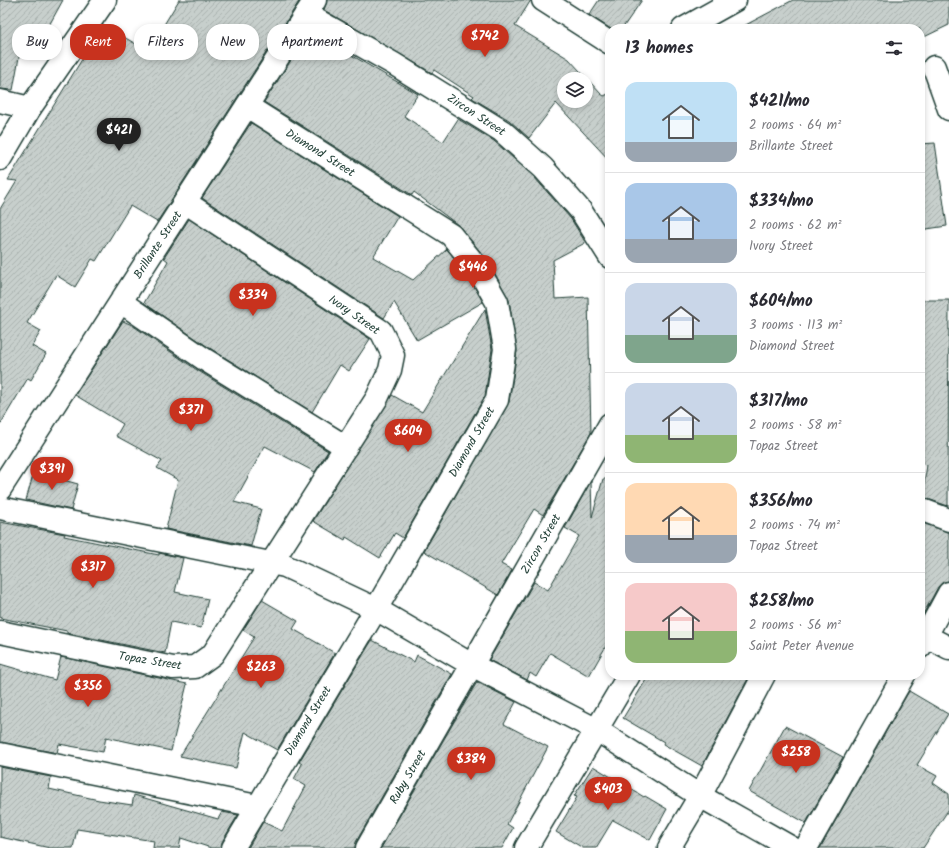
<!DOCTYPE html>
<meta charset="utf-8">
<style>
body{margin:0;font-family:Kalam,sans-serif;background:#f7f7f7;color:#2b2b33;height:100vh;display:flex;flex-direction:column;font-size:15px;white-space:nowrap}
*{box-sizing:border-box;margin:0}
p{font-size:13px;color:#7c7c81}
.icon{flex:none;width:22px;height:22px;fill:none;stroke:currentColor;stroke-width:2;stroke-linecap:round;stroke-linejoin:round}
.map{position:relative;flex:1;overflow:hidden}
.drawer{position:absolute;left:605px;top:24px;width:320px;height:656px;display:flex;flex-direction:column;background:#fff;border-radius:16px;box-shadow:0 2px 6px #0003}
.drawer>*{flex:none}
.hud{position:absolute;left:12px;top:24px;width:380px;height:36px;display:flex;gap:8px}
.controls{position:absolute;left:557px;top:72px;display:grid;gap:8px}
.controls a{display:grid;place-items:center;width:36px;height:36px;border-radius:50%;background:#fff;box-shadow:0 2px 6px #0003;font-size:20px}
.price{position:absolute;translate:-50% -34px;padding:0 9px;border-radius:14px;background:#c8321e;color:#fff;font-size:13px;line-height:26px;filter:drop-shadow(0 1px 2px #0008)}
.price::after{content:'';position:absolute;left:50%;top:24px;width:12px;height:9px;margin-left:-6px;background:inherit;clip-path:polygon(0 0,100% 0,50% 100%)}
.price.on{background:#222;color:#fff}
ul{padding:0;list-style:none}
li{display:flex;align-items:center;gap:12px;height:100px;padding:0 20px}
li+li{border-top:1px solid #e1e1e2}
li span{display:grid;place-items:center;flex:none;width:112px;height:80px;border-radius:12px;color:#555}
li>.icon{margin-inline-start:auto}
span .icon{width:48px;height:48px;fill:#fffc;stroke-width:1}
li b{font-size:17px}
h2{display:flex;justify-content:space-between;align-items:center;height:48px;padding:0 20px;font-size:17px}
.tag{padding:0 14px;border-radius:16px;background:#fff;box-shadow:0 2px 6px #0003;font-size:14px;line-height:36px}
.tag.on{background:#c8321e;color:#fff}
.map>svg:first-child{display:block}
</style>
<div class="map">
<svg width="949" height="848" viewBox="0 0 949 848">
<defs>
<pattern id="building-hatch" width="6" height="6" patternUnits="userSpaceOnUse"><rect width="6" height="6" fill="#c7cfcc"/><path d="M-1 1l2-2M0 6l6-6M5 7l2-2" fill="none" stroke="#aab3b0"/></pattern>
</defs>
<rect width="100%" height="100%" fill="#fff"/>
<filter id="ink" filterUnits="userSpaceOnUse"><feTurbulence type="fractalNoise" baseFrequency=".025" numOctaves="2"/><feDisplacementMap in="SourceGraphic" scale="8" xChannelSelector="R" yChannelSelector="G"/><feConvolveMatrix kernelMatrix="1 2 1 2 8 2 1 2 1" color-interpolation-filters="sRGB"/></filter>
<g filter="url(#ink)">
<g fill="url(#building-hatch)" stroke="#1f3d34" fill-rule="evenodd">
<polygon points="0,0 63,0 41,40 24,30 13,90 0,89"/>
<polygon points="179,0 300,0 157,222 130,206 96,261 92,259 75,287 56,275 27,323 41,331 32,346 46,354 31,380 28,378 0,425 0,209 17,181 8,180 103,25 148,51"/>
<path d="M327,0H531L515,26L569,59L601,94L604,96L610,93V161L556,103L529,138L509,120L472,98L474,96L434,70L432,73L324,10ZM564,79H586V101H564Z"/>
<polygon points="599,0 642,0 622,29 611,29 589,15"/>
<polygon points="793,0 949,0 949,25 920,39 920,29 738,29"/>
<polygon points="310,31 418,94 404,116 443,142 458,119 494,141 534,177 571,219 584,240 585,243 553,260 555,299 588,297 591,433 543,515 534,509 501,564 512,570 498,595 424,551 509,402 517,351 509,300 488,261 458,225 414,192 412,195 264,102"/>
<polygon points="251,123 398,216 373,257 413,280 447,249 467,274 483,302 417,340 394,302 384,318 202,198"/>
<polygon points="935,143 947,226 920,230 920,144"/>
<polygon points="189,219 370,339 349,371 340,365 312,412 211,349 144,303 168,261 164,258"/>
<polygon points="920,300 949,300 948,506 922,497 927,465 920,464"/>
<polygon points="485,309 492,349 485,396 403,538 395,533 380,558 346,537 345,540 313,521 392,395 422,412"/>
<polygon points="123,321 132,325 197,370 328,451 315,472 265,446 234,502 261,509 251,546 166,529 178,480 157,468 162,461 116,436 123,424 75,395"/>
<polygon points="34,472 78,484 71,510 26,500"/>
<polygon points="603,479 610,479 610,639 589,676 550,653 536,677 530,673 527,680 489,660 534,582 548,590 579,536 565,528 591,481 592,517"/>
<polygon points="0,522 65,534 64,536 159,555 159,553 183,558 175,592 208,599 201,628 171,622 165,653 67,633 67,631 0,618"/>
<polygon points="920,522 949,532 949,581 943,582 938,587 921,618 920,617"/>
<polygon points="262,600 298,621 293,629 335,653 277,750 245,732 236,768 180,756 254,637 243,630"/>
<polygon points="372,640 414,662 417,655 452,674 356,842 355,848 248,848 263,822 282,831 306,786 294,779 302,764 299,762"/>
<polygon points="61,657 187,684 171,751 106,737 103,752 59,744 57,753 0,742 0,664 55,680"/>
<polygon points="649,675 750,675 702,766 663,744 664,742 623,718"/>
<polygon points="477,682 516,702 504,724 548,747 507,824 513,828 502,848 381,848"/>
<polygon points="909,691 948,714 917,765 937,776 933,783 949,794 949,809 923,848 820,848"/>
<polygon points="785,726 843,757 806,823 749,791"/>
<polygon points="593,766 644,797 645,796 667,809 650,840 613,820 596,848 583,848 556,832 577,797 574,796"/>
<polygon points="0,767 51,777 49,789 99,800 132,805 134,795 218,819 222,812 238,815 222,842 221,848 211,848 181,838 179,848 153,848 154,841 77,829 73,848 50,848 0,837"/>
</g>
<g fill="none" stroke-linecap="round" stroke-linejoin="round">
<g stroke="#1f3d34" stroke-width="25">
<g id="minor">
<polyline points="543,0 610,43"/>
<polyline points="306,14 394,64 502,131 543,168 581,211 610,257"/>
<polyline points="683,29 735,0"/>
<polyline points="934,67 949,109"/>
<polyline points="0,101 30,108"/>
<polyline points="0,159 30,108 105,0"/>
<polyline points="121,302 204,359 346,447"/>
<polyline points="0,489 315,0"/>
<polyline points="0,508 285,566 376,609 472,665 597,730 700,796 792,848"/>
<polyline points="920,509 949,520"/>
<polyline points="0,632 173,668 195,667 213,654 377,398 390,370 393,355 381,331 185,202"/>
<polyline points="920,633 949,648"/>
<polyline points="920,647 949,593"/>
<polyline points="0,754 257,806"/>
<polyline points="233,848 376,609 497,400 505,349 497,302 477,267 451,235 247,106"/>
<polyline points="367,848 610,424"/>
<polyline points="526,848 629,675"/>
<polyline points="669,848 700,796 764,675"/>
<polyline points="806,848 904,675"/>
</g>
</g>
<use href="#minor" stroke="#fff" stroke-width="22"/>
</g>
</g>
<g text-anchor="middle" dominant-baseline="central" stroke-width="4" stroke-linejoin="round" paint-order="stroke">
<g font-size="12" fill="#1f3d34" stroke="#fff">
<text transform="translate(476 115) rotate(33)">Zircon Street</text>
<text transform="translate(320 153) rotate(32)">Diamond Street</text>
<text transform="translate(158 245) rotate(-57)">Brillante Street</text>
<text transform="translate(354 315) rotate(35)">Ivory Street</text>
<text transform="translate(472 442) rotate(-60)">Diamond Street</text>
<text transform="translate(541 544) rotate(-60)">Zircon Street</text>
<text transform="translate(150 661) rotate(9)">Topaz Street</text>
<text transform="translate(308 721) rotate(-59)">Diamond Street</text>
<text transform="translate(408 777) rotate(-60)">Ruby Street</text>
</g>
</g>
</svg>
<div class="controls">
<a><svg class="icon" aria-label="layers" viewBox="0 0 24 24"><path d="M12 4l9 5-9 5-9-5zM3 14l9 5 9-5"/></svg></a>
</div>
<b class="price" style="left:485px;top:58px">$742</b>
<b class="price on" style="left:119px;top:152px">$421</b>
<b class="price" style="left:473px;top:289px">$446</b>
<b class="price" style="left:253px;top:317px">$334</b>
<b class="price" style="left:191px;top:432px">$371</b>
<b class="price" style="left:408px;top:453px">$604</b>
<b class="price" style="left:52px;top:491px">$391</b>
<b class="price" style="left:93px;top:589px">$317</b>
<b class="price" style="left:261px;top:689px">$263</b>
<b class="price" style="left:88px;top:708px">$356</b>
<b class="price" style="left:796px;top:774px">$258</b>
<b class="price" style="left:471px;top:781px">$384</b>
<b class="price" style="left:608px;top:811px">$403</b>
<div class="hud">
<a class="tag">Buy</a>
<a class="tag on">Rent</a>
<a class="tag">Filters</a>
<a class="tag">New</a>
<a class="tag">Apartment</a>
</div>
<section class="drawer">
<h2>13 homes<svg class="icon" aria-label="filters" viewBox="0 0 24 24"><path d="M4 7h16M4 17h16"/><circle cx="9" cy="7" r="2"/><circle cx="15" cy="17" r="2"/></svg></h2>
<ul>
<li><span style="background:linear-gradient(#bfe0f5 75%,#9aa5b1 0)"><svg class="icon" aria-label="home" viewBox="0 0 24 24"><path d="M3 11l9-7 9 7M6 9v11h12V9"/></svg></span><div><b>$421/mo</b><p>2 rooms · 64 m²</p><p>Brillante Street</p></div></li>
<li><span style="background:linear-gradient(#a9c7e8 70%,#9aa5b1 0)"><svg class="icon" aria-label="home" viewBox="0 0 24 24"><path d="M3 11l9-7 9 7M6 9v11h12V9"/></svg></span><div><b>$334/mo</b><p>2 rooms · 62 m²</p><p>Ivory Street</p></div></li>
<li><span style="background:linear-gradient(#c9d6e8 65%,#7fa58c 0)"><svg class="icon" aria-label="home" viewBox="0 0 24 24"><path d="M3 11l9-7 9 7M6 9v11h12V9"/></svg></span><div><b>$604/mo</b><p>3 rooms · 113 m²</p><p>Diamond Street</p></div></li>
<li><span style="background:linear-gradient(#c9d6e8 65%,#8fb573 0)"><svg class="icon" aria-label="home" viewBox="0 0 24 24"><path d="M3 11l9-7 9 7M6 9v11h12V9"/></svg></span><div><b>$317/mo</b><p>2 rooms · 58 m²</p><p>Topaz Street</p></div></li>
<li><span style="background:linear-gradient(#ffd9b3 65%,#9aa5b1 0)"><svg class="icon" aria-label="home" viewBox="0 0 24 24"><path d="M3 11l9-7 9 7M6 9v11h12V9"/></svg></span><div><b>$356/mo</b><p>2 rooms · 74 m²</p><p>Topaz Street</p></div></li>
<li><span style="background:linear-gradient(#f6c9c9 60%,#8fb573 0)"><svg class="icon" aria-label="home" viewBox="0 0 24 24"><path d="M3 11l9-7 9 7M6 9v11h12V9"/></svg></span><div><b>$258/mo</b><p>2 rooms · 56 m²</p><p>Saint Peter Avenue</p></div></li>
</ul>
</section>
</div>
